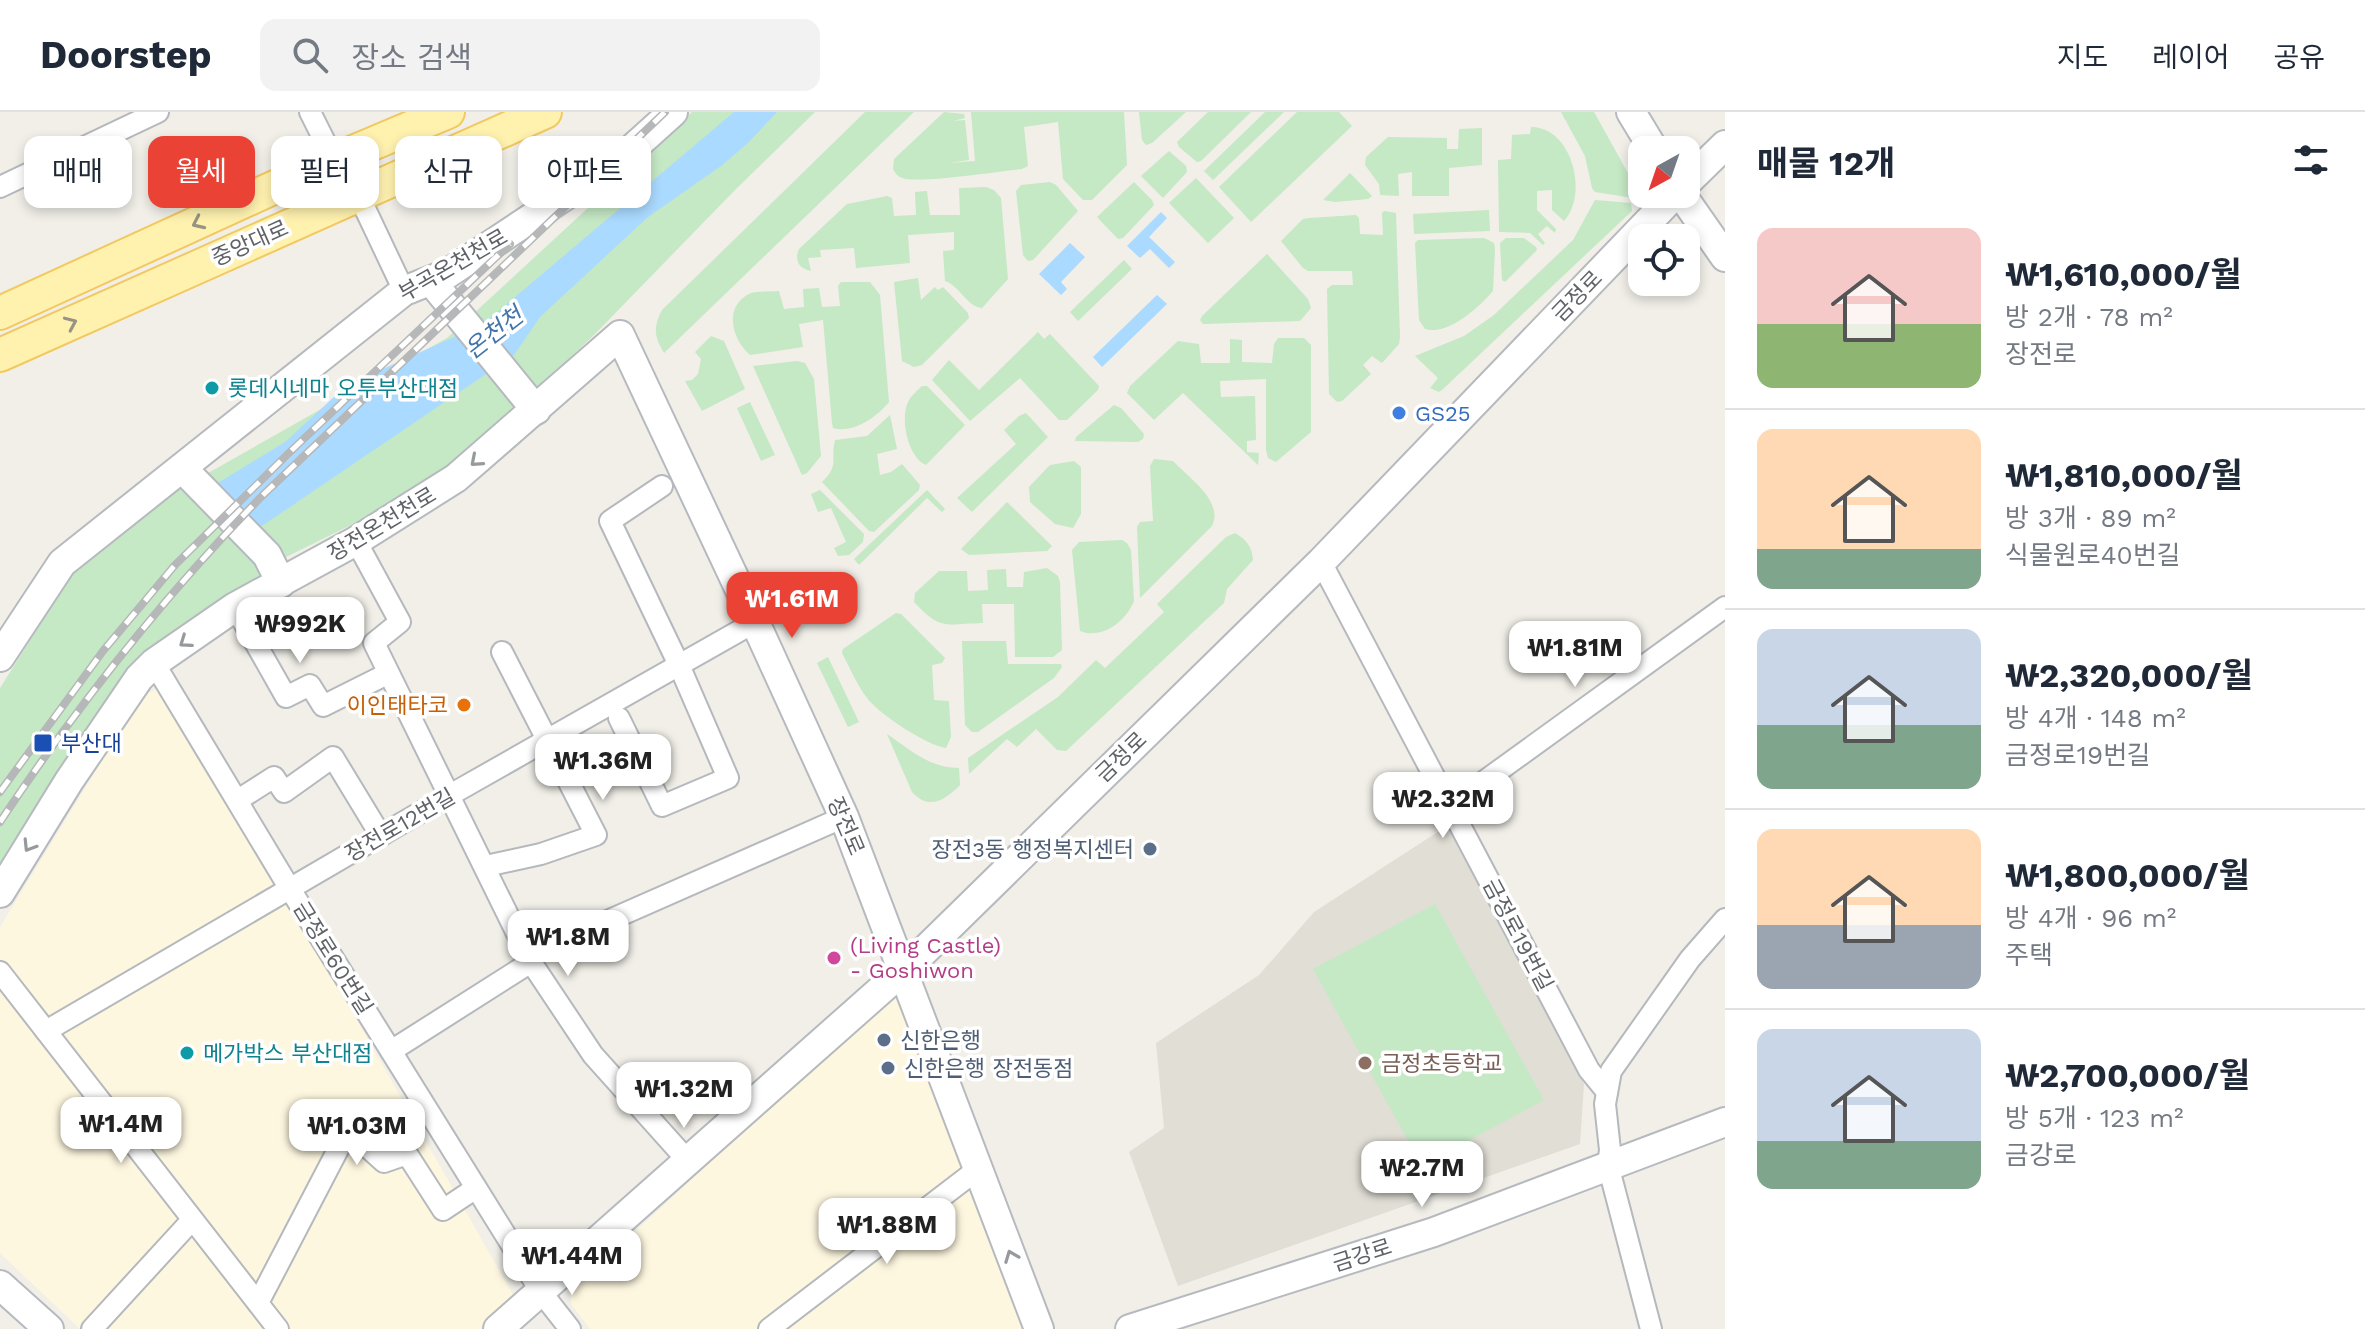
<!DOCTYPE html>
<html lang="ko">
<meta charset="utf-8">
<style>
body{margin:0;font-family:"Work Sans","Noto Sans KR",sans-serif;background:#f2f2f3;color:#1f2937;height:100vh;display:flex;flex-direction:column;font-size:30px;white-space:nowrap}
*{box-sizing:border-box;margin:0}
p{font-size:26px;color:#747a83}
.icon{flex:none;width:44px;height:44px;fill:none;stroke:currentColor;stroke-width:2;stroke-linecap:round;stroke-linejoin:round}
.map{position:relative;flex:1;overflow:hidden}
.sheet{display:flex;flex-direction:column;background:#fff;width:640px}
.sheet>*{flex:none}
.guide{position:absolute;left:24px;top:24px;width:760px;height:72px;display:flex;gap:16px}
.needle{width:52px;rotate:220deg}
.buttons{position:absolute;left:1628px;top:24px;display:grid;gap:16px}
.buttons a{display:grid;place-items:center;width:72px;height:72px;border-radius:16px;background:#fff;box-shadow:0 4px 12px #0003;font-size:40px}
.price{position:absolute;translate:-50% -68px;padding:0 18px;border-radius:16px;background:#fff;color:#222;font-size:26px;line-height:52px;filter:drop-shadow(0 2px 4px #0008)}
.price::after{content:'';position:absolute;left:50%;top:48px;width:24px;height:18px;margin-left:-12px;background:inherit;clip-path:polygon(0 0,100% 0,50% 100%)}
.price.active{background:#ea4335;color:#fff}
ul{padding:0;list-style:none}
li{display:flex;align-items:center;gap:24px;height:200px;padding:0 32px}
li+li{border-top:2px solid #e0e1e3}
li span{display:grid;place-items:center;flex:none;width:224px;height:160px;border-radius:16px;color:#555}
li>.icon{margin-inline-start:auto}
span .icon{width:96px;height:96px;fill:#fffc;stroke-width:1}
li b{font-size:34px}
h2{display:flex;justify-content:space-between;align-items:center;height:96px;padding:0 32px;font-size:34px}
.chip{padding:0 28px;border-radius:16px;background:#fff;box-shadow:0 4px 12px #0003;font-size:28px;line-height:72px}
.chip.active{background:#ea4335;color:#fff}
header{display:flex;align-items:center;gap:48px;box-sizing:border-box;height:112px;padding:0 40px;background:#fff;border-bottom:2px solid #e0e1e3}
header strong{font-size:38px}
nav{display:flex;gap:44px;margin-inline-start:auto;font-size:28px}
.search{width:560px;height:72px;background:#f2f2f3;display:flex;align-items:center;gap:20px;box-sizing:border-box;padding:0 28px;border-radius:16px;color:#747a83;font-size:30px}
main{display:flex;flex:1;min-height:0}
.map>svg:first-child{display:block}
</style>
<header>
<strong>Doorstep</strong>
<div class="search"><svg class="icon" aria-label="search" viewBox="0 0 24 24"><circle cx="10" cy="10" r="6"/><path d="M15 15l6 6"/></svg>장소 검색</div>
<nav><a>지도</a><a>레이어</a><a>공유</a></nav>
</header>
<main>
<div class="map">
<svg width="1725" height="1217" viewBox="0 0 1725 1217">
<rect width="100%" height="100%" fill="#f1efe8"/>
<g fill="#fef7e0">
<polygon points="160,576 253,738 295,799 516,1188 482,1217 80,1217 0,1141 0,815 142,583"/>
<polygon points="897,877 1033,1217 590,1217 571,1192 571,1179"/>
</g>
<polygon fill="#e1ded6" points="1447,714 1584,972 1580,1032 1178,1174 1129,1040 1164,1016 1156,931 1259,863 1314,800"/>
<g fill="#c5e8c5">
<polygon points="692,0 815,0 735,78 593,224 543,271 414,382 282,447 169,535 0,767 0,576 79,451 171,382 447,226"/>
<path d="M865,0H914L664,241C654,225 653,215 662,198Z"/>
<path d="M944,0L964,2L965,6L953,9L965,8L969,48L949,51L975,49L971,0H1124L1127,53L1092,88H1083L1063,67L1058,10L1024,15L1028,54L1022,57C1001,59 917,72 902,66C897,64 896,62 893,57L894,47Z"/>
<polygon points="1139,0 1186,0 1152,31 1146,33 1142,28"/>
<polygon points="1208,0 1251,0 1201,49 1197,50 1179,35 1177,30"/>
<polygon points="1265,0 1284,0 1213,68 1204,59"/>
<polygon points="1297,0 1339,0 1352,14 1251,110 1219,75"/>
<polygon points="1561,0 1594,0 1634,72 1636,78 1633,86 1595,80 1592,76 1585,44"/>
<path d="M1531,15C1572,15 1589,82 1564,109L1552,98V78L1537,79V98L1556,117L1555,121L1547,114L1538,122L1545,131L1543,133L1530,121L1499,120L1498,48L1511,47L1512,23L1530,22Z"/>
<polygon points="1482,16 1482,53 1449,56 1449,84 1412,84 1412,60 1398,62 1399,84 1380,83 1379,72 1365,53 1366,45 1388,25 1447,26 1447,37 1458,37 1459,17"/>
<polygon points="1169,39 1186,54 1187,60 1163,86 1141,64"/>
<polygon points="1350,61 1372,84 1368,87 1335,90 1323,88"/>
<polygon points="1196,66 1234,106 1208,131 1169,91"/>
<polygon points="1050,70 1056,73 1078,99 1033,148 1028,149 1023,143 1016,79 1021,73"/>
<polygon points="1134,70 1152,88 1154,93 1123,126 1118,127 1097,105"/>
<path d="M986,75L994,78L1001,86L1008,167L982,196C967,195 960,174 945,169L943,139L954,138V120L908,123L910,151L856,156L854,136L820,138L821,145L808,146L811,159C799,157 794,148 799,137L847,92L887,84L892,86L894,104L916,103L915,80L927,79L930,103H960L959,76Z"/>
<polygon points="1595,88 1631,91 1632,99 1442,278 1439,280 1430,276 1438,266 1415,244 1464,224 1494,203 1573,128"/>
<polygon points="1489,98 1490,119 1414,122 1413,102"/>
<polygon points="1384,99 1396,101 1400,225 1399,232 1382,251 1372,244 1363,253 1371,262 1342,289 1337,290 1329,282 1327,177 1332,173 1353,173 1352,159 1308,159 1303,156 1281,129 1303,107 1309,106 1356,103 1359,106 1360,122 1383,123 1382,101"/>
<path d="M1484,126L1494,131L1495,137L1493,179C1479,195 1448,224 1425,217L1419,208L1415,131L1418,128Z"/>
<polygon points="1506,126 1524,126 1536,135 1537,138 1505,170 1502,168 1500,131"/>
<polygon points="1267,142 1308,187 1311,196 1300,209 1203,212 1200,208 1202,204"/>
<polygon points="1124,148 1132,157 1078,209 1070,200"/>
<polygon points="918,166 921,188 935,175 938,178 943,175 968,201 969,206 922,253 914,255 902,249 894,170"/>
<path d="M841,170H870L880,183L889,290C877,305 853,322 833,316L832,311L823,208L799,212L803,235L750,243C732,227 724,197 747,183C755,178 769,180 779,179L784,197L804,195L803,177L819,176L822,195L840,194L838,174Z"/>
<polygon points="1038,220 1044,227 1050,222 1099,274 1098,278 1067,308 1059,308 1020,266 970,309 932,268 949,248 979,278"/>
<polygon points="711,224 724,229 745,277 702,299 685,269 692,268 698,262 701,247 695,240"/>
<polygon points="1278,226 1304,226 1311,233 1311,320 1276,350 1268,346 1266,338 1266,267 1220,269 1221,285 1255,284 1256,328 1247,329 1247,340 1259,341 1258,353 1183,281 1154,308 1127,281 1130,274 1178,229 1199,232 1201,251 1230,251 1230,227 1242,228 1242,250 1272,251 1274,232"/>
<polygon points="797,249 805,251 814,267 821,344 807,361 802,363 753,254"/>
<path d="M922,274H927L965,313L926,353C908,346 899,305 909,288C912,283 918,278 922,274Z"/>
<polygon points="750,290 775,343 761,349 737,296"/>
<polygon points="1114,293 1121,296 1144,322 1143,327 1138,330 1075,329 1076,325"/>
<polygon points="1026,301 1048,325 972,400 957,386 1016,332 1004,318 1019,304"/>
<path d="M890,303L897,337L877,342L880,363L891,360L902,352L920,373L919,378L874,420L869,419L822,370C840,353 830,348 835,328L867,324Z"/>
<path d="M1154,347L1173,349C1189,366 1224,389 1212,414L1140,486L1137,415L1140,410L1153,409L1150,354Z"/>
<polygon points="1074,349 1081,355 1081,402 1073,416 1055,412 1030,390 1029,375 1050,353"/>
<polygon points="820,378 864,422 863,430 849,443 838,444 834,436 846,430 831,396 818,400 811,382"/>
<polygon points="927,378 945,397 942,400 927,386 859,453 854,447"/>
<polygon points="1007,390 1052,434 1047,439 969,443 961,437 964,434"/>
<path d="M1235,421C1247,428 1252,435 1253,448L1227,477L1224,491L1066,639L1057,638L1036,617L1017,635L1007,627L969,662L968,646L1058,585L1096,548L1105,556L1164,500L1157,492L1226,425Z"/>
<path d="M1122,428L1127,431L1131,438L1134,489C1126,509 1102,528 1080,519L1072,438L1079,430Z"/>
<path d="M1047,456L1058,464L1060,470L1062,538L1053,545H1015L1014,492H982L983,511C945,512 941,519 914,490L915,481L939,459H967L968,479L988,478L987,458L1006,457L1007,475H1023L1024,460Z"/>
<path d="M896,501L901,502L945,546L942,551L932,553L934,588L949,589L951,625L946,636C926,633 879,602 867,586C857,573 850,556 842,541L843,537Z"/>
<polygon points="962,529 1006,529 1008,552 1061,552 1062,555 1054,566 978,620 972,620 965,613"/>
<polygon points="828,545 859,610 848,615 817,551"/>
<path d="M887,622C910,638 930,656 959,656L960,673C945,688 929,699 912,680Z"/>
<polygon points="1435,792 1544,988 1422,1054 1313,857"/>
</g>
<g fill="#aadaff">
<polygon points="734,0 777,0 748,31 721,54 648,105 540,205 514,243 253,420 221,417 213,374 285,330 347,273 483,212"/>
<polygon points="1161,100 1167,106 1149,125 1175,150 1169,156 1150,137 1140,146 1127,134"/>
<polygon points="1070,131 1085,145 1061,170 1067,177 1061,183 1039,162"/>
<polygon points="1157,183 1167,192 1102,255 1093,245"/>
</g>
<g fill="none" stroke-linecap="round" stroke-linejoin="round">
<g stroke="#b5b8bc" stroke-width="24">
<g id="street">
<polyline points="310,0 334,48"/>
<polyline points="0,75 158,0"/>
<polyline points="358,82 404,179"/>
<polyline points="356,429 400,510 374,531 531,850 593,943 688,1049"/>
<polyline points="1321,450 1589,958 1607,980"/>
<polyline points="235,495 286,585 310,573 323,594 387,562"/>
<polyline points="154,551 290,777 541,1180 570,1217"/>
<polyline points="619,606 662,694 728,666 679,553 610,409 662,374"/>
<polyline points="238,688 274,665 284,680 333,645 381,724"/>
<polyline points="1450,694 1725,495"/>
<polyline points="486,754 541,742 596,723 502,540"/>
<polyline points="0,860 278,1217"/>
<polyline points="46,919 450,683 755,510"/>
<polyline points="391,939 531,850 537,840 844,705"/>
<polyline points="258,1191 343,1028 353,1022 384,1050 407,1042 443,1098 476,1076"/>
<polyline points="92,1217 192,1108"/>
<polyline points="769,1217 978,1057"/>
<polyline points="1651,1217 1608,1053 1610,1038 1605,992 1611,959 1690,847 1725,807"/>
</g>
</g>
<g stroke="#b6babf" stroke-width="32">
<g id="secondary">
<polyline points="1631,0 1654,38"/>
<polyline points="1686,71 1725,33"/>
<polyline points="1681,82 1725,145"/>
<polyline points="431,169 536,298"/>
<polyline points="182,356 267,443 281,471"/>
<polyline points="0,545 62,451 404,179 447,162 622,46 673,0"/>
<polyline points="0,781 69,669 139,566 154,551 235,495 356,429 456,366 620,223 755,510 844,705 1039,1217"/>
<polyline points="0,1173 49,1217"/>
<polyline points="498,1217 918,845 1321,450 1675,82"/>
<polyline points="1130,1217 1434,1120 1725,1010"/>
</g>
</g>
<g stroke="#f2c960" stroke-width="36">
<g id="primary">
<polyline points="0,201 334,48 448,0"/>
<polyline points="0,243 545,0"/>
</g>
</g>
<use href="#street" stroke="#fff" stroke-width="20"/>
<use href="#secondary" stroke="#fff" stroke-width="28"/>
<use href="#primary" stroke="#fff2af" stroke-width="32"/>
<g stroke="#b6b7b8" stroke-width="8">
<g id="rail">
<polyline points="0,680 103,539 175,453 293,337 510,132"/>
<path d="M0,710C77,594 165,483 263,383L665,0"/>
</g>
</g>
<use href="#rail" stroke="#fff" stroke-width="5" stroke-dasharray="15" stroke-linecap="butt"/>
</g>
<defs><path id="oneway-chevron" d="M-2-3.5L2.5 0L-2 3.5" fill="none" stroke-width="1.6" stroke-linecap="round" stroke-linejoin="round" transform="scale(2)"/></defs>
<g stroke="#979581">
<use href="#oneway-chevron" transform="translate(198 111) rotate(155)"/>
<use href="#oneway-chevron" transform="translate(71 211) rotate(-24)"/>
</g>
<g stroke="#979a9d">
<use href="#oneway-chevron" transform="translate(476 349) rotate(139)"/>
<use href="#oneway-chevron" transform="translate(185 530) rotate(145)"/>
<use href="#oneway-chevron" transform="translate(29 734) rotate(122)"/>
<use href="#oneway-chevron" transform="translate(1011 1144) rotate(-111)"/>
</g>
<g fill="#0f9aa8" stroke="#fff" stroke-width="3">
<circle cx="212" cy="276" r="8"/>
<circle cx="187" cy="941" r="8"/>
</g>
<circle fill="#3f7fe0" stroke="#fff" stroke-width="3" cx="1399" cy="301" r="8"/>
<circle fill="#e8710a" stroke="#fff" stroke-width="3" cx="464" cy="593" r="8"/>
<rect fill="#1a4fb4" stroke="#fff" stroke-width="3" x="33" y="621" width="20" height="20" rx="4"/>
<g fill="#5c6f8a" stroke="#fff" stroke-width="3">
<circle cx="1150" cy="737" r="8"/>
<circle cx="884" cy="928" r="8"/>
<circle cx="888" cy="956" r="8"/>
</g>
<circle fill="#d1479c" stroke="#fff" stroke-width="3" cx="834" cy="846" r="8"/>
<circle fill="#8d6e63" stroke="#fff" stroke-width="3" cx="1365" cy="951" r="8"/>
<g text-anchor="middle" dominant-baseline="central" stroke-width="7" stroke-linejoin="round" paint-order="stroke">
<g font-size="22" fill="#5f6368" stroke="#fff">
<text transform="translate(250 131) rotate(-24)">중앙대로</text>
<text transform="translate(453 153) rotate(-30)">부곡온천천로</text>
<text transform="translate(1577 184) rotate(-46)">금정로</text>
<text transform="translate(382 412) rotate(-31)">장전온천천로</text>
<text transform="translate(1121 645) rotate(-44)">금정로</text>
<text transform="translate(400 713) rotate(-30)">장전로12번길</text>
<text transform="translate(846 714) rotate(67)">장전로</text>
<text transform="translate(1518 823) rotate(62)">금정로19번길</text>
<text transform="translate(333 846) rotate(58)">금정로60번길</text>
<text transform="translate(1362 1143) rotate(-18)">금강로</text>
</g>
<g font-size="22" fill="#0d838f" stroke="#fff" text-anchor="start">
<text x="228" y="276">롯데시네마 오투부산대점</text>
<text x="203" y="941">메가박스 부산대점</text>
</g>
<g font-size="22" fill="#366cbe" stroke="#fff" text-anchor="start">
<text x="1415" y="301">GS25</text>
</g>
<g font-size="22" fill="#c56008" stroke="#fff" text-anchor="end">
<text x="448" y="593">이인태타코</text>
</g>
<g font-size="22" fill="#164399" stroke="#fff" text-anchor="start">
<text x="61" y="631">부산대</text>
</g>
<g font-size="22" fill="#4e5e75" stroke="#fff" text-anchor="start">
<text x="1134" y="737" text-anchor="end">장전3동 행정복지센터</text>
<text x="900" y="928">신한은행</text>
<text x="904" y="956">신한은행 장전동점</text>
</g>
<g font-size="22" fill="#b23c85" stroke="#fff" text-anchor="start">
<text x="850" y="833">(Living Castle)<tspan x="850" dy="25">- Goshiwon</tspan></text>
</g>
<g font-size="22" fill="#785e54" stroke="#fff" text-anchor="start">
<text x="1381" y="951">금정초등학교</text>
</g>
<g font-size="24" font-style="italic" fill="#4174aa" stroke="#fff">
<text transform="translate(494 221) rotate(-38)">온천천</text>
</g>
</g>
</svg>
<div class="buttons">
<a><svg class="needle" viewBox="-14 -14 28 28"><path d="M0-13l5 13h-10z" fill="#e53935"/><path d="M0 13l5-13h-10z" fill="#747a83"/></svg></a>
<a><svg class="icon" aria-label="locate" viewBox="0 0 24 24"><circle cx="12" cy="12" r="6"/><path d="M12 2v4M12 18v4M2 12h4M18 12h4"/></svg></a>
</div>
<b class="price active" style="left:792px;top:528px">₩1.61M</b>
<b class="price" style="left:300px;top:553px">₩992K</b>
<b class="price" style="left:1575px;top:577px">₩1.81M</b>
<b class="price" style="left:603px;top:690px">₩1.36M</b>
<b class="price" style="left:1443px;top:728px">₩2.32M</b>
<b class="price" style="left:568px;top:866px">₩1.8M</b>
<b class="price" style="left:684px;top:1018px">₩1.32M</b>
<b class="price" style="left:121px;top:1053px">₩1.4M</b>
<b class="price" style="left:357px;top:1055px">₩1.03M</b>
<b class="price" style="left:1422px;top:1097px">₩2.7M</b>
<b class="price" style="left:887px;top:1154px">₩1.88M</b>
<b class="price" style="left:572px;top:1185px">₩1.44M</b>
<div class="guide">
<a class="chip">매매</a>
<a class="chip active">월세</a>
<a class="chip">필터</a>
<a class="chip">신규</a>
<a class="chip">아파트</a>
</div>
</div>
<section class="sheet">
<h2>매물 12개<svg class="icon" aria-label="filters" viewBox="0 0 24 24"><path d="M4 7h16M4 17h16"/><circle cx="9" cy="7" r="2"/><circle cx="15" cy="17" r="2"/></svg></h2>
<ul>
<li><span style="background:linear-gradient(#f6c9c9 60%,#8fb573 0)"><svg class="icon" aria-label="home" viewBox="0 0 24 24"><path d="M3 11l9-7 9 7M6 9v11h12V9"/></svg></span><div><b>₩1,610,000/월</b><p>방 2개 · 78 m²</p><p>장전로</p></div></li>
<li><span style="background:linear-gradient(#ffd9b3 75%,#7fa58c 0)"><svg class="icon" aria-label="home" viewBox="0 0 24 24"><path d="M3 11l9-7 9 7M6 9v11h12V9"/></svg></span><div><b>₩1,810,000/월</b><p>방 3개 · 89 m²</p><p>식물원로40번길</p></div></li>
<li><span style="background:linear-gradient(#c9d6e8 60%,#7fa58c 0)"><svg class="icon" aria-label="home" viewBox="0 0 24 24"><path d="M3 11l9-7 9 7M6 9v11h12V9"/></svg></span><div><b>₩2,320,000/월</b><p>방 4개 · 148 m²</p><p>금정로19번길</p></div></li>
<li><span style="background:linear-gradient(#ffd9b3 60%,#9aa5b1 0)"><svg class="icon" aria-label="home" viewBox="0 0 24 24"><path d="M3 11l9-7 9 7M6 9v11h12V9"/></svg></span><div><b>₩1,800,000/월</b><p>방 4개 · 96 m²</p><p>주택</p></div></li>
<li><span style="background:linear-gradient(#c9d6e8 70%,#7fa58c 0)"><svg class="icon" aria-label="home" viewBox="0 0 24 24"><path d="M3 11l9-7 9 7M6 9v11h12V9"/></svg></span><div><b>₩2,700,000/월</b><p>방 5개 · 123 m²</p><p>금강로</p></div></li>
</ul>
</section>
</main>
